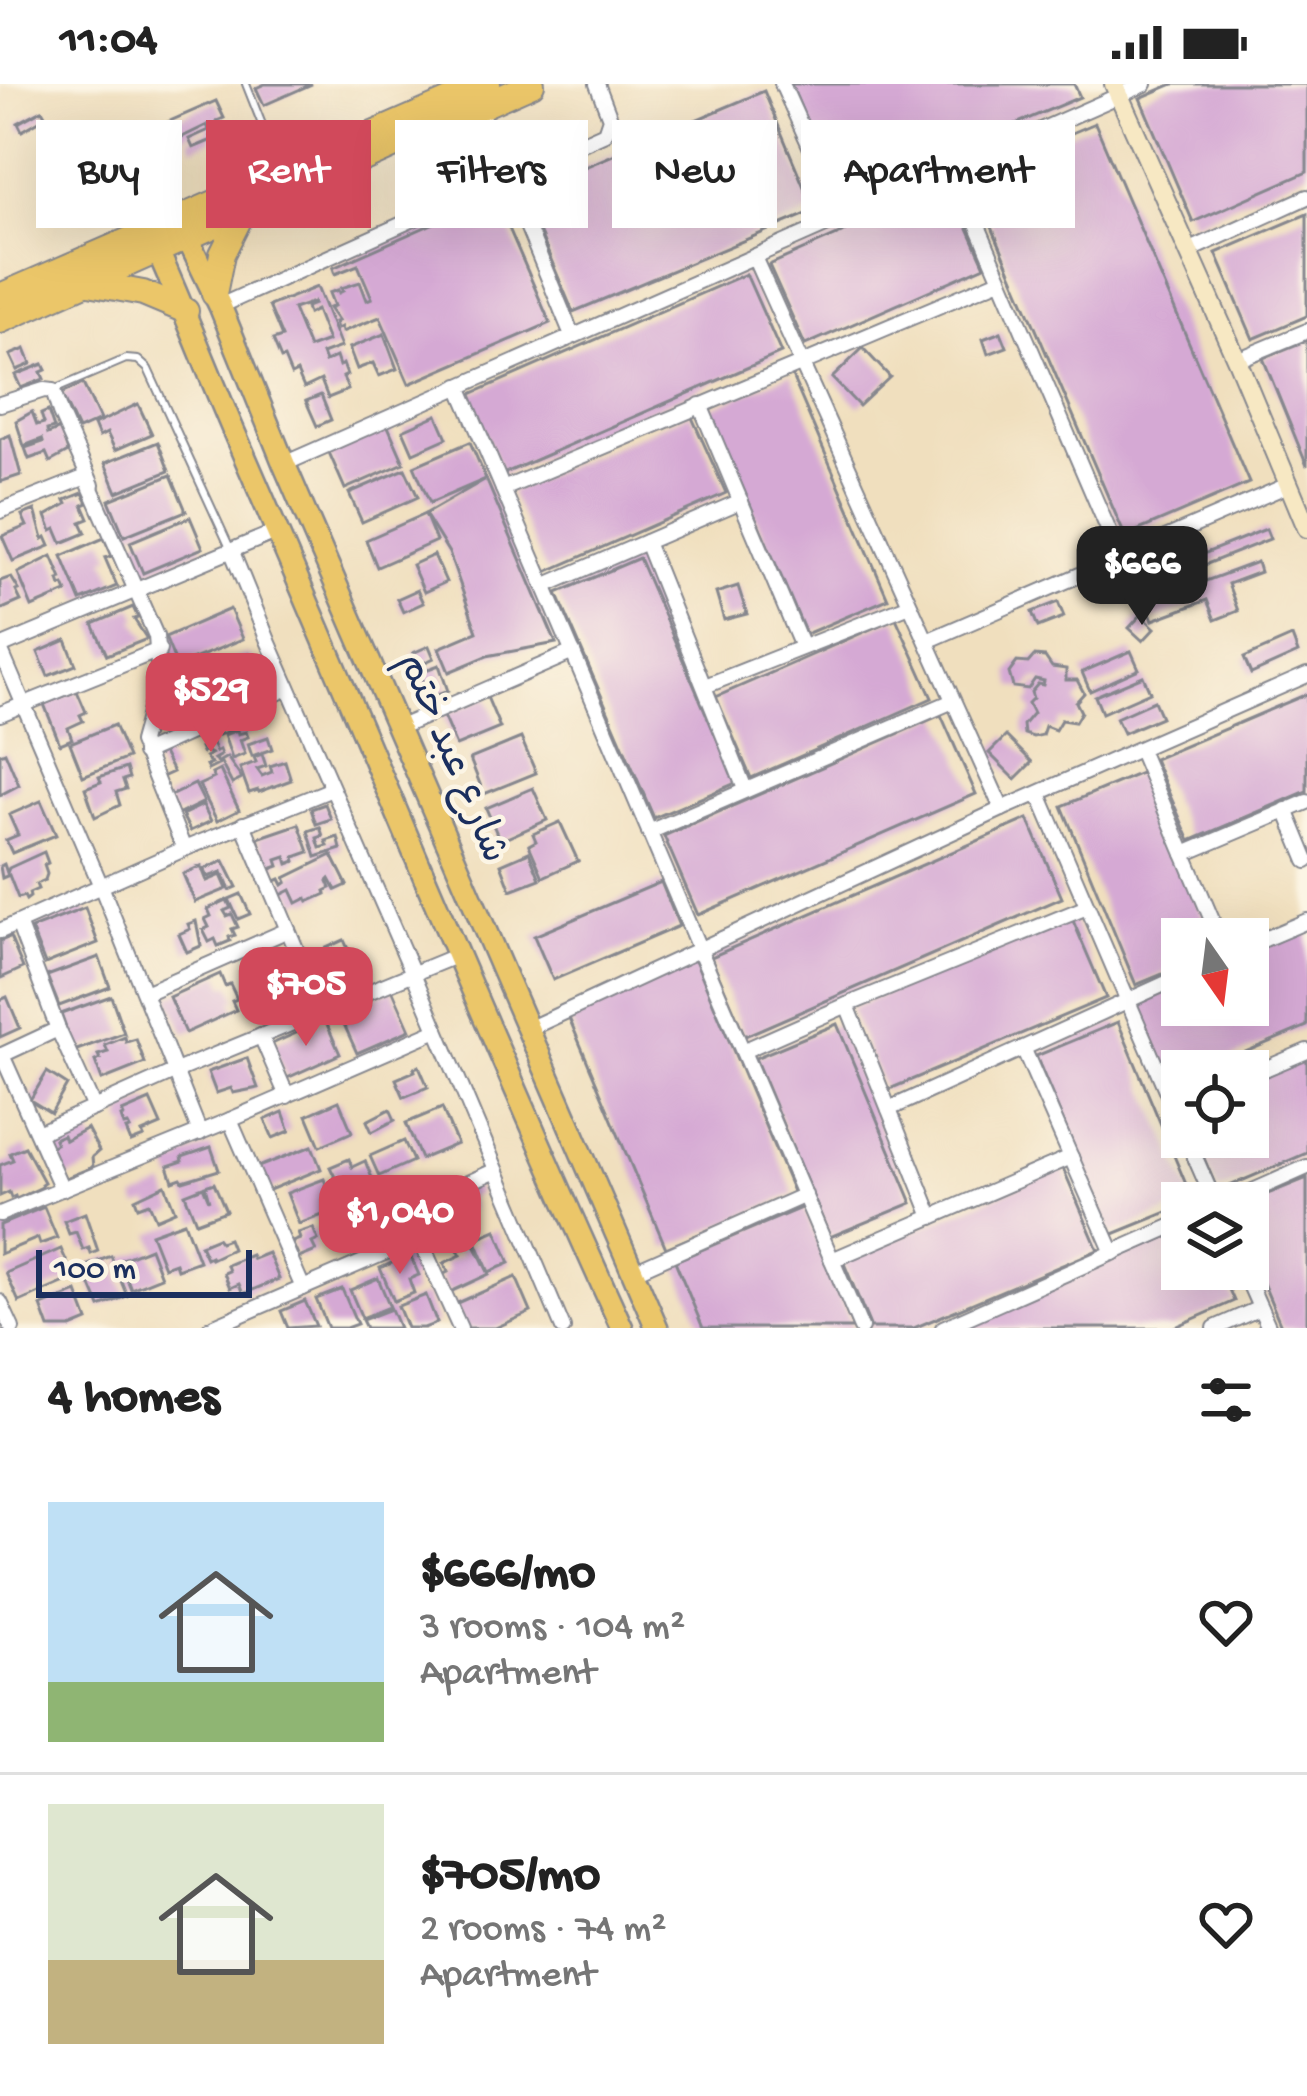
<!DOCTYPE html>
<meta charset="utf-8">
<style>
body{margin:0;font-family:"Gochi Hand","Playpen Sans Arabic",sans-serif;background:#f6f6f6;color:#222;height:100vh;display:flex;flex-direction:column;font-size:45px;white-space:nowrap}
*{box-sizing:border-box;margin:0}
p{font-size:39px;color:#767676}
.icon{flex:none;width:66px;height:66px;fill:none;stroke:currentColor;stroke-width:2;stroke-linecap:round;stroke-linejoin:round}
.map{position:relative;height:1244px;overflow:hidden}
.drawer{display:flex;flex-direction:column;background:#fff;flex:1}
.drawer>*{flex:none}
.hud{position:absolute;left:36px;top:36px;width:1236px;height:108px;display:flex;gap:24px}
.needle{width:78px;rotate:166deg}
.tools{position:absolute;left:1161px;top:834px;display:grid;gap:24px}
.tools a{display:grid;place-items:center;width:108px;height:108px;border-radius:0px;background:#fff;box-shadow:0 12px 48px #0002;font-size:60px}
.scale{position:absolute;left:36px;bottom:30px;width:216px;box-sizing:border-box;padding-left:12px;border:6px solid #1b2f5e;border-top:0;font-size:33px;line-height:42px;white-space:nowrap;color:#1b2f5e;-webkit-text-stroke:9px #fcf5e5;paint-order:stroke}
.price{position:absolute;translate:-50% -102px;padding:0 27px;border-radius:24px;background:#d1495b;color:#fff;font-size:39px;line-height:78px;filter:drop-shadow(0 3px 6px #0008)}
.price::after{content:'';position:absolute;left:50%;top:72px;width:36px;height:27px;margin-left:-18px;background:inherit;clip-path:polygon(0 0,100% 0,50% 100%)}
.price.selected{background:#222;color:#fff}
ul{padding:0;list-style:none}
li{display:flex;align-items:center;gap:36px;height:300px;padding:0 48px}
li+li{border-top:3px solid #e0e0e0}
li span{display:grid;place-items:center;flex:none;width:336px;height:240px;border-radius:0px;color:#555}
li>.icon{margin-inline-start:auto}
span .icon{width:144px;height:144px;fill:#fffc;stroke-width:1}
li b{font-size:51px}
h2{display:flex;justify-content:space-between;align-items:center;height:144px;padding:0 48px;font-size:51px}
.chip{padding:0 42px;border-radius:0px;background:#fff;box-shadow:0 12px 48px #0002;font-size:42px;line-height:108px}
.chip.selected{background:#d1495b;color:#fff}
.status{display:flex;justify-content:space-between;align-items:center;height:84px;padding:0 60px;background:#fff;direction:ltr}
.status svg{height:33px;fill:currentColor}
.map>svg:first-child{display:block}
</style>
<div class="status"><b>11:04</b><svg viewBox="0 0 49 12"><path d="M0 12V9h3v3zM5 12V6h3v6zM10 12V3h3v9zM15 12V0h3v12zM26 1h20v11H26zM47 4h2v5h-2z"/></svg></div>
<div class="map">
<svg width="1307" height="1244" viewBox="0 0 1307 1244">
<rect width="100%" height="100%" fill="#fcf5e5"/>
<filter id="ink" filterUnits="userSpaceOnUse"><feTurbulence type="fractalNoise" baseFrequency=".00833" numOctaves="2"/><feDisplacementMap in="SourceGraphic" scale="24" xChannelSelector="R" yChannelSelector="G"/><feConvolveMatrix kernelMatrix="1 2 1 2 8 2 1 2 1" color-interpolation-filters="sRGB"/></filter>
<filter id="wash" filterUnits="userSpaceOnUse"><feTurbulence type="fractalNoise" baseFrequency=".004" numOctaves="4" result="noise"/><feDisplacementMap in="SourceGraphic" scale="48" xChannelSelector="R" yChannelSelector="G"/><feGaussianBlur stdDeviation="2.7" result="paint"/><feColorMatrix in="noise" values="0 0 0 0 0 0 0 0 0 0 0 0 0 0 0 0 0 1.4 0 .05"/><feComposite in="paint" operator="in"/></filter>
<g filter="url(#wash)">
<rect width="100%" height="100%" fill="#f0dfbe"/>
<g id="blocks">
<g fill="#d5a9d4" fill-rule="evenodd">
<polygon points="265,0 312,0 264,21 256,4"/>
<polygon points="791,0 1074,0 1080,13 839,114"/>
<polygon points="1173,0 1307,0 1307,88 1193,138 1140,14"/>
<polygon points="764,7 814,127 573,228 523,109"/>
<polygon points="216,17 224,34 217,37 221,48 211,52 212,56 193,64 189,55 209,46 207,41 168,60 172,68 116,92 108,74 157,52 155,48 163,45 161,41"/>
<polygon points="42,26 46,33 22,47 18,39"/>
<polygon points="1095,39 1249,399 1125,452 970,92"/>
<polygon points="75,84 86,104 67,114 56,93"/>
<polygon points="949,102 985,182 805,261 769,181"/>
<polygon points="495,112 550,239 409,300 380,233 342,248 341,243 337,245 335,238 338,237 329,224 334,222 329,209 338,206 339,209 343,207 341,204 360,198 367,216 372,214 358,181 335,190 333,184"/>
<polygon points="1307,130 1307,232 1253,255 1216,169"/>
<polygon points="746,190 781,269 503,390 469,311"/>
<path d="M317,203L341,263L322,270L325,278L336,273L339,282L343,280L347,291L343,293L348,306L328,314L321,296L304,304L297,288L291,291L284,274L281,275L273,256L282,253L269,222ZM313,218L314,220L306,223L308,230L316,226L328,257L309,264L293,225Z"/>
<polygon points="1001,248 1007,263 988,270 983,255"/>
<polygon points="384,250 397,285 379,292 373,279 357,285 349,264"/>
<polygon points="1307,256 1307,382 1263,274"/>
<polygon points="863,264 890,293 859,322 832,294"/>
<polygon points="25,265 31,280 17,286 10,271"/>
<polygon points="43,280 46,286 41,288 44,295 21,304 15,291"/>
<polygon points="791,290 888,515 806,550 709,325"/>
<polygon points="83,300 100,336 78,346 61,310"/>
<polygon points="321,311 331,336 317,342 306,317"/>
<polygon points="138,320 152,350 115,366 107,349 99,353 94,341"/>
<polygon points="48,327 54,344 47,346 48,350 60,345 68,368 50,378 46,369 29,375 25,364 43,358 42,355 24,362 16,337 32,328 37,341 44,339 41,330"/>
<polygon points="690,329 726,409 546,488 510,408"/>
<polygon points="437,331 447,354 413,369 403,346"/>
<polygon points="387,340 404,379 345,405 328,366"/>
<polygon points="10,351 21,391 0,398 0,355"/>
<polygon points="158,358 169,387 117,408 105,379"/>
<polygon points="470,358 486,395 430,419 414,382"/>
<polygon points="405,385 418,413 362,438 349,409"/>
<polygon points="171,391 186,427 124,452 109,416"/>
<polygon points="486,395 556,559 487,572 449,588 439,564 477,548 449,469 425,430"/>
<polygon points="83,409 88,419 83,421 89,435 81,438 86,449 62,459 56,445 52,447 46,432 67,420 65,416"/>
<polygon points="35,426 43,455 46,453 50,462 13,477 2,452 27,442 22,431"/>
<polygon points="425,430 436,457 377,483 366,456"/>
<polygon points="190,433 203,464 143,489 130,458"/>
<polygon points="1266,445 1270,455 1202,482 1198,472"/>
<polygon points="104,454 112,472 105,474 117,502 81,517 62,472"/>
<polygon points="434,471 446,498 424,508 412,481"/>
<polygon points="52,472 62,495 59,496 61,502 64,501 67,508 32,523 18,489"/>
<polygon points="639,474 736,699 654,734 557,509"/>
<polygon points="1257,478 1260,488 1228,500 1238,527 1215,536 1207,516 1153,536 1146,519"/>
<polygon points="11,493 19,506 16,507 21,517 0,526 0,497"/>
<polygon points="738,502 747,530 724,536 716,509"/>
<polygon points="417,506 423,519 403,528 397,515"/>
<polygon points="1058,518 1064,533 1038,543 1032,528"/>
<polygon points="133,523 138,534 134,535 147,555 107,571 93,540"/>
<polygon points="230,525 243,555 177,582 165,553"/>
<polygon points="1141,531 1155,544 1143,557 1129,544"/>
<polygon points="896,534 932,614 751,694 716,613"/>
<polygon points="1292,553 1298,569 1251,590 1244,574"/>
<polygon points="66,556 76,581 48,592 38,568"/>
<polygon points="429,562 434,574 419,581 413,569"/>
<polygon points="1131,567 1139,585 1090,607 1082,588"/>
<polygon points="249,570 262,603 200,628 187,594"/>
<polygon points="1034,572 1045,573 1052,583 1066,585 1066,596 1077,596 1084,609 1076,618 1081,628 1075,638 1061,636 1055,646 1045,642 1042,651 1033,653 1024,650 1023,641 1033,629 1028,619 1033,614 1031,608 1038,600 1043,601 1044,597 1035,595 1028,605 1013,603 1009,589 1017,578 1028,579"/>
<polygon points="439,581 448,607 429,614 420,588"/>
<polygon points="1143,592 1150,608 1102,629 1095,612"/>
<polygon points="77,607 86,628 80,631 83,637 68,644 72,655 60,660 44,620"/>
<polygon points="1307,610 1307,707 1190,757 1154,675"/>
<polygon points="487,613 500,644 456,662 443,632"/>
<polygon points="1154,617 1161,633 1123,649 1116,634"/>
<polygon points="273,622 275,631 263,636 262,632 219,651 215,643 257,625"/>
<polygon points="941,631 976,710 698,831 664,752"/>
<polygon points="114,641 128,674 83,692 70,659"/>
<polygon points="237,646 238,650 246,648 248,653 240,656 245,670 232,675 224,651"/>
<polygon points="1006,652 1032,678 1015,695 989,669"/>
<polygon points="268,653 272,665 252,672 248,660"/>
<polygon points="521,654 536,689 484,710 470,675"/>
<polygon points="211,657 216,668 219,666 221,671 214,675 220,680 208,686 206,682 211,680 205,673 211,670 205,667 202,669 200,664"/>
<polygon points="5,668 19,701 0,711 0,670"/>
<polygon points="163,669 173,688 162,693 153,674"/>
<polygon points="262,670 266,682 257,685 262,692 272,688 270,682 285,677 291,696 259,708 258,706 249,709 240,684 256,678 254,673"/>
<polygon points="227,673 242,695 232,700 220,677"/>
<polygon points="126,684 129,694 123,696 126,705 116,708 120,721 95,733 85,704 101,698 99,693"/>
<polygon points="220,686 239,726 217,737 199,701 214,694 212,690"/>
<polygon points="1143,688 1213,855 1182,855 1182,882 1136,901 1062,722"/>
<polygon points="195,700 204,718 175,732 166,714"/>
<polygon points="533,704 547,736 500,757 486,724"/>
<polygon points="41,717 56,751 12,769 6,756 18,751 9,731"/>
<polygon points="325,720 331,735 316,740 311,725"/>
<polygon points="203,721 211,737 190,747 182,731"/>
<polygon points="1028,735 1062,814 745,952 711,873"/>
<polygon points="560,738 578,777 543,793 529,761 536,757 533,750"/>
<polygon points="299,740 309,768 295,773 296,777 288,780 286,773 277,776 279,782 268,786 258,754"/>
<polygon points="320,743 323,752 317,754 320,764 328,762 326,757 338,753 341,765 316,773 308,747"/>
<polygon points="44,768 48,779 44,781 47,790 45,796 36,800 38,805 29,809 30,813 26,816 24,812 18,814 9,791 2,794 0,782 4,780 7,789 9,784"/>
<polygon points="529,768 540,795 511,806 501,780"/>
<polygon points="332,771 347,801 336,806 330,795 328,797 331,804 325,807 326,810 308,818 307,814 297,819 291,806 281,811 275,797 280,795 283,801 287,798 285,794"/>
<polygon points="224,777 237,803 230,806 222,788 208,793 204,785"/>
<polygon points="201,782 207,797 221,791 227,805 195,818 183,790"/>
<polygon points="661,798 679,842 553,896 534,852"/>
<polygon points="241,810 250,830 238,835 229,815"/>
<polygon points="227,816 231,824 224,827 227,832 232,830 238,843 232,845 235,851 229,853 230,857 218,862 215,855 209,858 203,846 209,843 205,835 211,832 208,825"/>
<polygon points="85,824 98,859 45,880 31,845"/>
<polygon points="1071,832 1106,914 885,1007 850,925"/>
<polygon points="196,837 201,862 187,868 179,850 190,845 188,840"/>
<polygon points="1307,844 1307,942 1200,987 1182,987 1182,995 1170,1000 1135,917 1182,898 1182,921 1248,921 1248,870"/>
<polygon points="10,853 23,884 1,894 0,857"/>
<polygon points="344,856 358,887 318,905 304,874"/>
<polygon points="99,873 110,903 59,922 47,892"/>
<polygon points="695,876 794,1110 666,1164 567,929"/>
<polygon points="220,890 225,902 230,900 237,915 232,917 236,926 185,949 169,913"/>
<polygon points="392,905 410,946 357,969 339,929"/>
<polygon points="111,912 124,949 74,967 61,930"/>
<polygon points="7,913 20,944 0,953 0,916"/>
<polygon points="325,936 340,970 287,994 272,960"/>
<polygon points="1118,938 1193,1117 1182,1119 1182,1122 1111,1151 1036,972"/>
<polygon points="837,940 912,1119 830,1153 755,974"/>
<polygon points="125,953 126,958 136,955 145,979 102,996 95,977 100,975 98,971 108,968 105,961"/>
<polygon points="1307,972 1307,1069 1218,1107 1195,1053 1248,1053 1248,997"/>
<polygon points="247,974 258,1004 233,1009 231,1004 216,1009 208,988"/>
<polygon points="419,982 428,1003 404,1013 396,995 415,987 414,984"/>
<polygon points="47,988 67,1001 51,1029 30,1016"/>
<polygon points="150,1016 161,1041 142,1049 144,1053 131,1058 126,1046 130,1045 128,1041 124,1042 121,1033 124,1032 122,1028"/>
<polygon points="339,1017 352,1048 320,1062 307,1031"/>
<polygon points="442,1024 457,1060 421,1075 406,1039"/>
<polygon points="390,1025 395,1036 372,1048 367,1037"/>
<polygon points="283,1028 290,1047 273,1054 265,1036"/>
<polygon points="87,1044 99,1067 92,1073 93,1083 61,1096 48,1063 56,1060 54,1055 63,1051 65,1056"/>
<polygon points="404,1057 413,1077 379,1092 370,1072"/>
<polygon points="312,1062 321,1085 267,1107 258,1083"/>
<polygon points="25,1063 44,1098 41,1100 42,1103 16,1115 15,1112 11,1114 9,1108 0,1112 0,1081 13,1076 10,1069"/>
<polygon points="211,1063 219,1086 183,1097 181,1094 173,1097 168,1082 183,1077 182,1073"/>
<polygon points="349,1075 352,1083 365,1077 372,1094 354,1101 351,1096 346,1098 344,1094 337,1097 330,1083"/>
<polygon points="1063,1084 1098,1166 914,1244 871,1244 843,1177"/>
<polygon points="1307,1094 1307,1244 1282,1244 1248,1163 1248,1118"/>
<polygon points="324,1095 336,1126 299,1140 287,1109"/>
<polygon points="214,1099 226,1127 196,1138 185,1110 203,1103 209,1117 205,1102"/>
<polygon points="165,1101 175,1127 156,1135 149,1119 138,1123 135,1115"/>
<polygon points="474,1101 478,1110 468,1114 472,1124 459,1129 455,1120 450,1122 446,1113"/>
<polygon points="44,1123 57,1154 40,1160 38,1154 0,1170 0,1141"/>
<polygon points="442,1123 447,1135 459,1130 467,1149 437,1163 423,1131"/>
<polygon points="803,1123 853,1244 703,1244 675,1177"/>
<polygon points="85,1129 98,1167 91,1170 89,1164 83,1166 76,1148 69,1150 64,1137"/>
<polygon points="184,1138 199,1177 177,1185 175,1179 164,1183 151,1150"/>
<polygon points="313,1144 318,1156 312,1159 316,1167 299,1174 292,1158 300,1155 298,1149"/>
<polygon points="496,1146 510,1179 489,1188 475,1155"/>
<polygon points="1182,1146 1182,1185 1220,1185 1234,1217 1173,1244 957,1244"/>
<polygon points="217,1154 220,1158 228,1155 232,1165 211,1175 210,1172 206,1174 200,1161"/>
<polygon points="474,1159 489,1190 448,1209 440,1192 448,1188 444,1179 461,1171 458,1166"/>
<polygon points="150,1164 161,1193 131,1205 120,1176"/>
<polygon points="61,1165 74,1194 19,1218 6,1189"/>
<polygon points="268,1169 279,1195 243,1210 239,1200 230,1204 224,1189 229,1187 227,1181 251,1171 253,1175"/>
<polygon points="410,1171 419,1191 409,1195 414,1209 394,1217 380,1184"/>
<polygon points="111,1172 127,1212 100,1223 83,1183"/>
<polygon points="516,1193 531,1228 495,1244 464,1244 453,1221"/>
<polygon points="378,1194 390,1223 362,1234 350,1206"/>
<polygon points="342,1205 357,1240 346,1244 328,1244 316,1215"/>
<polygon points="77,1208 88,1237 71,1244 49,1244 41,1222"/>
<polygon points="426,1211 437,1239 424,1244 407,1244 398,1222"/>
<polygon points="305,1217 316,1242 288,1244 281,1227"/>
<polygon points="391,1225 399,1244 366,1244 362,1236"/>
</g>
</g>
</g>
<g filter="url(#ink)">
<use href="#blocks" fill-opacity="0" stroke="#86878e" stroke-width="3"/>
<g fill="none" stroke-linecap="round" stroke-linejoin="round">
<g stroke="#86878e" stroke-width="10">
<g id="lane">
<polyline points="246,0 280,86"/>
<polyline points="56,305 126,275 138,276 148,285 230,464"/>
</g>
</g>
<g stroke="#86878e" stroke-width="18">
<g id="street">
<polyline points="782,0 843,135"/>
<polyline points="478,23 572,251"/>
<polyline points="954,86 1120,473"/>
<polyline points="1188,167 1307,113"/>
<polyline points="754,173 1002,725"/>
<polyline points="220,222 605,49 610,34 597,0"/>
<polyline points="1237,276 1307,247"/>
<polyline points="459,302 861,1244"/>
<polyline points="0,320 44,306 53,307 60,329 92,401"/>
<polyline points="700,321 802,563"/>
<polyline points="284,380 1145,0"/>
<polyline points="503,405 1000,196"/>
<polyline points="0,427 86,393 156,552 159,593 141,658 184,765"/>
<polyline points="646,458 745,705"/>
<polyline points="232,468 269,559 425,917 563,1244"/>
<polyline points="544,502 741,417"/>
<polyline points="927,557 1288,401"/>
<polyline points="0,563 278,447"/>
<polyline points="0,565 101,802 200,1049"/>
<polyline points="705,602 910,521"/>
<polyline points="0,630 159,566"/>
<polyline points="398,644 573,568"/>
<polyline points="1140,666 1220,855"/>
<polyline points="144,669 288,604"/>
<polyline points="1039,710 1182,1043"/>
<polyline points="1286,726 1307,777"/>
<polyline points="243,740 322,926"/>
<polyline points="649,748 953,617"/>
<polyline points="1184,770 1307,718"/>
<polyline points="18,839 58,945 94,1024"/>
<polyline points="0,847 184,765 332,705"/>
<polyline points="1248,862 1307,837"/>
<polyline points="145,909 288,846"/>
<polyline points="847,921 932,1133"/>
<polyline points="526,946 1002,725 1307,591"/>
<polyline points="261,952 287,1012"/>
<polyline points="1024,966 1113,1169"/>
<polyline points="743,967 847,921 1087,823"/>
<polyline points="2,971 62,1105"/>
<polyline points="0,972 58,945"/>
<polyline points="1248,992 1307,967"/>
<polyline points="889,1025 1182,892"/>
<polyline points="230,1036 303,1204"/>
<polyline points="38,1049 176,987 458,871"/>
<polyline points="1186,1053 1215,1119"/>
<polyline points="1226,1119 1307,1083"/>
<polyline points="0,1130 230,1036 437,946"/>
<polyline points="419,1154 409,1130 412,1125 496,1086"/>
<polyline points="832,1176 1071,1073"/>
<polyline points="1243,1185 1269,1244"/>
<polyline points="632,1188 805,1111"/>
<polyline points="0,1218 12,1244"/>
<polyline points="210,1244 419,1154 460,1244"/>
<polyline points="943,1244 1182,1138"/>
<polyline points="1215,1244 1260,1224"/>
</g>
</g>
<g stroke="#86878e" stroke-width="22">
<polyline id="secondary" points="1114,0 1237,276 1307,444"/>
</g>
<g stroke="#86878e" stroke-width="26">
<g id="primary">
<polyline points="182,143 220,222 284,380 657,1244"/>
<path d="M152,154C182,220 208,288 237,355C366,651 488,951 622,1244"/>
</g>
</g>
<g stroke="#86878e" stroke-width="28">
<g id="highway">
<polyline points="89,199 143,209 186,227"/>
<polyline points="214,210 222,170 243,128"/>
<polyline points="0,212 488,0"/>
<polyline points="0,237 532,0"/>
</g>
</g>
<use href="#lane" stroke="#fff" stroke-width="6"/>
<use href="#street" stroke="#fff" stroke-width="14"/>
<use href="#secondary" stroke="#f7e8c3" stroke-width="18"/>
<use href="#primary" stroke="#ebc669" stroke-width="21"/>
<use href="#highway" stroke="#ebc669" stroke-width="24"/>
</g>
</g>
<g text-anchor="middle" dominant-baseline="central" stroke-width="9" stroke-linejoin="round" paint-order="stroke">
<g font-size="39" fill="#1b2f5e" stroke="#fcf5e5">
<text transform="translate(450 675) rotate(67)">شارع عبد ختم</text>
</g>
</g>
</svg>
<div class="tools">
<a><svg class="needle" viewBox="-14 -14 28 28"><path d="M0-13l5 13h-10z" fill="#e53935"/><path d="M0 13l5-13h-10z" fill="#767676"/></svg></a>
<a><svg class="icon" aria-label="locate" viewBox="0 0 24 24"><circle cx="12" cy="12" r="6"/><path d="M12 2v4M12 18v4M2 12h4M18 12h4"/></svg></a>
<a><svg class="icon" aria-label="layers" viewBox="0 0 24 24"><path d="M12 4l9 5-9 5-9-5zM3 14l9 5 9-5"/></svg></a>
</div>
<div class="scale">100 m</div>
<b class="price selected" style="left:1142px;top:544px">$666</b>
<b class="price" style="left:211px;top:671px">$529</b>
<b class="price" style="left:306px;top:965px">$705</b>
<b class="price" style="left:400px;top:1193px">$1,040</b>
<div class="hud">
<a class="chip">Buy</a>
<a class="chip selected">Rent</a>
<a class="chip">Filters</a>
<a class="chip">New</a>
<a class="chip">Apartment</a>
</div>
</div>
<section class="drawer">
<h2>4 homes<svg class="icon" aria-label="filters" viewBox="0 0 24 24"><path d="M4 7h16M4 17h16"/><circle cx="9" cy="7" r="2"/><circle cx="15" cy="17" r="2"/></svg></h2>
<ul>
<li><span style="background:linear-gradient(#bfe0f5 75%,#8fb573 0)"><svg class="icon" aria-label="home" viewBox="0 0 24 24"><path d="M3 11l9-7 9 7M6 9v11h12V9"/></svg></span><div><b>$666/mo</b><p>3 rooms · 104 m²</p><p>Apartment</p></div><svg class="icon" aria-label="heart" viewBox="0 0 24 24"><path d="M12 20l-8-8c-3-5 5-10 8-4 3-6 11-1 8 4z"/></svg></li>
<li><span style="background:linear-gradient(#dfe7d0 65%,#c2b280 0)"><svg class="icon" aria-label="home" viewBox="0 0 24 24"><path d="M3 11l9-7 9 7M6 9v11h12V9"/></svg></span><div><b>$705/mo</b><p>2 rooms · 74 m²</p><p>Apartment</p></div><svg class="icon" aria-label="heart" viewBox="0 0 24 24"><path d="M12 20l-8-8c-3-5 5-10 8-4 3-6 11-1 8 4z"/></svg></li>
</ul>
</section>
